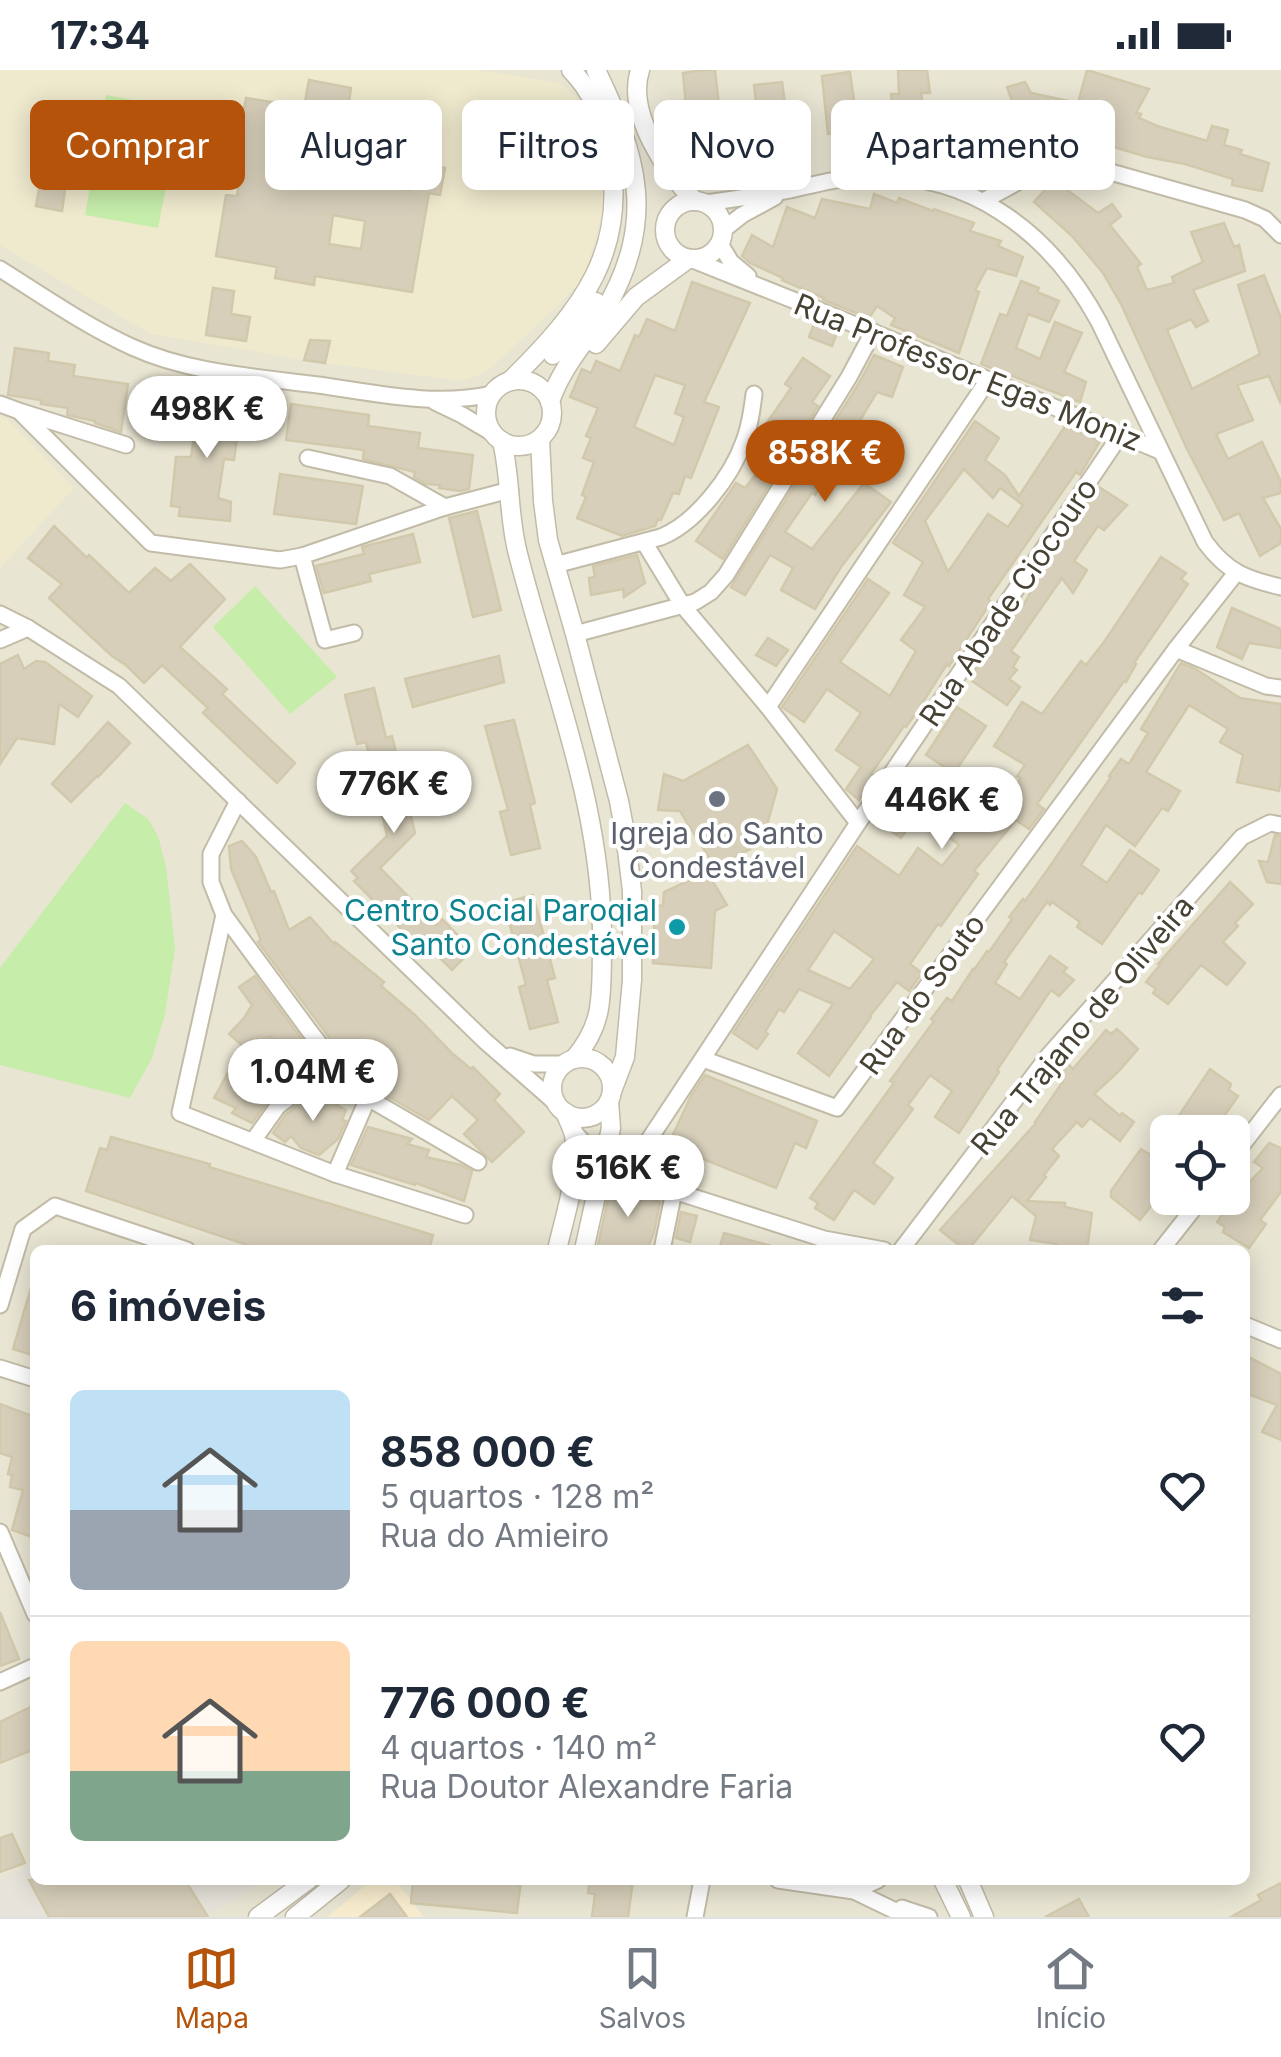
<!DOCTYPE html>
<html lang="pt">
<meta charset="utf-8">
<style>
body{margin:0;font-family:Inter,sans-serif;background:#f2f2f3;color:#1f2937;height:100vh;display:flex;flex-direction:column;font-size:38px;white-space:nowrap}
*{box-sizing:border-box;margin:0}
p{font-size:32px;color:#747a83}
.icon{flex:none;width:55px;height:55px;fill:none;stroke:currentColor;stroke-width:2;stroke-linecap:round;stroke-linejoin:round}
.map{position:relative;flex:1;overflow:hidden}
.side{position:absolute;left:30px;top:1175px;width:1220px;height:640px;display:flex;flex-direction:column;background:#fff;border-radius:15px;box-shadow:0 5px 25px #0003}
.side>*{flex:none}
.top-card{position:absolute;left:30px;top:30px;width:1222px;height:90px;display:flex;gap:20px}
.controls{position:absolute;left:1150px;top:1045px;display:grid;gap:20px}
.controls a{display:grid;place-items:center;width:100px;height:100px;border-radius:15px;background:#fff;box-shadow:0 5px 25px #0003;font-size:50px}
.price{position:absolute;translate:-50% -85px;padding:0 22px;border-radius:35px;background:#fff;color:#222;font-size:32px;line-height:65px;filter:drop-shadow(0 2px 5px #0008)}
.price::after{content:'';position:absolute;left:50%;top:60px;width:30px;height:22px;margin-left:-15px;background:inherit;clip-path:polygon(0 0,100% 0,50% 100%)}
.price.active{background:#b45309;color:#fff}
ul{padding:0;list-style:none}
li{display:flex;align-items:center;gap:30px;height:250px;padding:0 40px}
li+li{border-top:2px solid #e0e1e3}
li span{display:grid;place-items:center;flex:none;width:280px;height:200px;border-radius:15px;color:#555}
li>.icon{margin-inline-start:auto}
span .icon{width:120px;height:120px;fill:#fffc;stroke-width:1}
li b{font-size:42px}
h2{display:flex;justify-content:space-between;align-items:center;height:120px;padding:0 40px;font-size:42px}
.tag{padding:0 35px;border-radius:15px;background:#fff;box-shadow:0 5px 25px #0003;font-size:35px;line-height:90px}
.tag.active{background:#b45309;color:#fff}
.status{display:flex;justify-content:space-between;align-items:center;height:70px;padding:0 50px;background:#fff;direction:ltr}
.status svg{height:28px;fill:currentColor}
.tab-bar{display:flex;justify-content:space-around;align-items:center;height:140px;border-top:2px solid #e0e1e3;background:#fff;font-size:28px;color:#747a83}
.tab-bar a{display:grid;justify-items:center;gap:5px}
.tab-bar .active{color:#b45309}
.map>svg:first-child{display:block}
</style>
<div class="status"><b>17:34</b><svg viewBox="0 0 49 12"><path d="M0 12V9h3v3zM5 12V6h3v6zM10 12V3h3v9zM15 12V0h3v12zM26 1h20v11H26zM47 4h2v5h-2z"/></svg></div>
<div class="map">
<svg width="1281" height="1847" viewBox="0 0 1281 1847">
<rect width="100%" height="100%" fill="#f4f2e5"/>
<path fill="#e9e5d3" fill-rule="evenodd" d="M0,0H1281V1847H0ZM1168,1062H1232V1128H1168ZM35,1180H1245V1810H35Z"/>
<polygon fill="#f8ecce" points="372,1810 395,1810 424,1847 327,1847"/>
<polygon fill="#e6e3da" points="35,1791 35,1810 268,1810 203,1847 0,1847 0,1811"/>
<g fill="#efeace">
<polygon points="0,0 477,0 559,13 587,36 598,70 605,120 602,142 585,207 548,245 486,302 461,311 304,290 151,264 0,175"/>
<polygon points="0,346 7,349 74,418 0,498"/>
</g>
<g fill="#c6edaa">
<polygon points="106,25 181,39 158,158 85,145"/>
<polygon points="255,516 337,607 290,644 213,557"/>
<polygon points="125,733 148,749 158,766 166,797 175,879 165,944 152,988 130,1028 0,995 0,898"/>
</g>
<g fill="#d7cfba" stroke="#d2c9ac" stroke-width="2.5" fill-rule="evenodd">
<polygon points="702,0 715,0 721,53 714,54 721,106 693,110 688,104 682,58 688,57 683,3"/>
<polygon points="898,0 927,0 930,23 921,23 929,79 899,84 891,24 899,24"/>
<polygon points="1087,0 1149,19 1136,43 1141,44 1139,48 1157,56 1207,71 1212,56 1228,60 1224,75 1242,80 1240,84 1269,93 1262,121 1232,115 1233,109 1185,94 1147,87 1041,55 1042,65 1004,80 994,47 1015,39 1007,17 1025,12 1031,23 1078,33"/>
<polygon points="850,2 858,59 828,64 822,6"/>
<path d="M309,10L351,18L348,38L439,54L432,95L445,98L440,125L429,123L412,222L315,206L314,215L275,208L277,197L216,186L226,125L237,126L242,95L234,94L246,28L304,37ZM355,82L415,92L410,120L350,110ZM333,145L365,151L361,179L329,174Z"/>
<polygon points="782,12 790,69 761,72 754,15"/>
<polygon points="44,91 69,92 62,141 36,136"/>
<polygon points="1054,110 1098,143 1112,134 1121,146 1110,155 1141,194 1137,197 1147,220 1174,213 1172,207 1203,192 1191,162 1224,153 1234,177 1239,175 1245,201 1193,220 1208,251 1196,257 1191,249 1167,260 1192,319 1260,284 1238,215 1264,205 1281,248 1281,334 1269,306 1237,315 1253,350 1216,364 1228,389 1262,372 1281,412 1281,423 1263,428 1281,459 1281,473 1260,486 1239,443 1224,450 1187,379 1121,234 1103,203 1072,166 1034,132"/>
<polygon points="874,124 897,133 899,128 933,141 934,139 974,153 970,161 1001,171 998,176 1023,187 1016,206 987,198 975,220 979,222 959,283 891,255 895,248 877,236 869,248 823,230 824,228 782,210 783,208 750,193 742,186 752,165 773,177 787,137 815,148 822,129 870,139"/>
<polygon points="1021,211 1039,218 1037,222 1059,231 1049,252 1028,244 1016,278 1040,289 1055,252 1082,263 1064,302 1086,312 1080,332 981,294 1000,244 1007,246"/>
<path d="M692,212L750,233L704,332L719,337L691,408L685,406L679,424L673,423L661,450L658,449L655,456L622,466L577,448L586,427L582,425L594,392L583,388L591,368L586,366L598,338L570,327L582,299L591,303L596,291L620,301L635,265L639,267L647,249L675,261ZM655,305L685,315L675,343L684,347L674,375L634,357Z"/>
<polygon points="213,218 234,221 231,244 250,247 246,271 206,265"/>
<polygon points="815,251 838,260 832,276 809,267"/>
<polygon points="310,270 330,271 325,293 304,290"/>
<polygon points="15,278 49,283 48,291 75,295 73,306 128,314 121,362 95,353 95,351 67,345 68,338 41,334 41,330 8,325"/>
<polygon points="874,285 903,297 892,327 877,322 815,425 812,423 785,462 812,479 864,413 891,432 841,497 815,539 781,520 793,498 770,485 745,525 731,517 859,313"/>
<polygon points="803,288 830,306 812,332 818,336 723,489 696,471 736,413 745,418 765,393 751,383 757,367 791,318 785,314"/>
<polygon points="200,325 232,329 231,340 241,341 234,390 224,389 218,428 231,432 230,451 179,446 180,437 171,436 176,387 191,387"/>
<polygon points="291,334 369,345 368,356 420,363 418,378 473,385 469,419 460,421 439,418 440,415 426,414 414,407 415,402 363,389 364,380 286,370"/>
<path d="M975,351L999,368L985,390L1005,405L1019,426L1065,356L1100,371L1080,405L1076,402L988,529L991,532L949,596L947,594L916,643L906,657L904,656L871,704L875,706L859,730L846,719L861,697L836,680L861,643L827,619L804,652L782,637L868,509L889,523L840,592L890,626L916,581L901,570L925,537L904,525L923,492L893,473ZM964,399L993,428L1000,418L1023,435L1008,457L988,444L948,502L925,451Z"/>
<polygon points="280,404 363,416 356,454 274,444"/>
<polygon points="1099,417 1127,435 1104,460 1098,456 1074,491 1087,500 1073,523 1062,508 1011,581 1019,587 1013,597 1017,600 1009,609 1020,617 1007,635 969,609 1002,560 1023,536 1044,498"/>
<polygon points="477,441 501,540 473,547 449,448"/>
<polygon points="54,456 87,488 89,485 129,523 155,498 171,511 190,494 225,529 180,577 227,619 222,624 295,693 277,713 203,643 208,638 162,595 144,613 127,596 112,586 49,528 62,514 28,488"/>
<polygon points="413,464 420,492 369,504 371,511 324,523 316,496 364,484 362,477"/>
<polygon points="637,485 645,513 624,527 623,519 591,525 589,508 595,507 593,496"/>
<path d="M1161,487L1186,503L1181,509L1188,514L1134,593L1136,594L1126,612L1124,611L1037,734L1044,739L1029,759L1016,750L974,801L978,804L941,856L938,854L910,894L922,903L909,921L897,912L870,946L871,947L829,1006L798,983L833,934L799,919L784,942L779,939L765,962L768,964L757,979L733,963L857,776L899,806L918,778L942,796L959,775L918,743L901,768L881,754L896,732L889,727L902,709L943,737L955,721L994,746L1021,708L1017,706L1025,695L994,676L1022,632L1042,644L1081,591L1086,595L1104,572ZM834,861L874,889L850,919L808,900Z"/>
<polygon points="1232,538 1281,559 1281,578 1249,573 1242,589 1217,577"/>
<polygon points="768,568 788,580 776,596 756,585"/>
<polygon points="18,585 24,599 36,591 45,592 92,626 78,647 59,634 54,674 17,668 0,694 0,594"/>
<polygon points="499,586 504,612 413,637 405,609"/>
<polygon points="1181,593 1194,598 1240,628 1281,634 1281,709 1279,721 1237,712 1243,685 1220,672 1228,659 1189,635 1146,702 1180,721 1168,741 1162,738 1135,776 1106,755 1081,795 1107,813 1130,780 1159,800 1142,824 1139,822 1102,874 1077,857 1080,852 1052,832 1050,835 1047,832 1004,892 1007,894 995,913 1020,929 1050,886 1067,898 1063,902 1074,910 1059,926 1051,920 997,1000 999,1002 959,1063 935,1047 952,1021 930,1005 908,1035 913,1039 873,1093 893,1108 874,1134 854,1120 834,1150 815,1138 818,1133 810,1128 894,1013 890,1011 934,951 931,949 947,928 952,931 973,899 974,900 987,881 989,882 1012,849 1009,847 1023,829 1025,831 1048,799 1111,707 1109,706 1121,689 1129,694 1148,663 1141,659"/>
<polygon points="374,618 386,668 392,666 415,763 380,798 436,855 442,849 472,880 452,900 421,869 416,874 354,811 358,808 351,801 387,766 366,672 357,674 345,625"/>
<polygon points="957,637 986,656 954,703 926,685"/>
<polygon points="514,650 535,733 530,735 540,778 511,785 500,742 508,740 485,656"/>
<polygon points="108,652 130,673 98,707 97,706 71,732 52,714"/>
<polygon points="748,675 777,719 762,773 715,797 680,741 658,740 664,704 683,711"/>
<polygon points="1275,765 1281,766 1281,814 1267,812 1259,791 1268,792"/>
<polygon points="242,771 256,787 271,822 274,821 289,860 310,847 334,874 335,872 384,912 381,916 415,945 453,984 471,999 473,997 500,1024 494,1030 524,1062 492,1092 464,1064 478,1050 452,1026 429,1050 375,1019 343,986 258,872 261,870 231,799 229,776"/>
<polygon points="707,802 727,835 715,841 711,898 653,893 655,835 663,836 664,822"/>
<polygon points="1230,812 1253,834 1235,853 1238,856 1223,872 1245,893 1227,915 1201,895 1168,934 1153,923 1156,919 1146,912 1160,895 1158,894"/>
<polygon points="533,825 555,908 547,910 558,952 530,959 519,917 526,915 504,833"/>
<polygon points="255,906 318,991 305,1001 288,979 286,982 270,966 248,989 271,1001 255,1022 268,1031 252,1053 232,1043 236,1038 214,1028 243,976 229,964 244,948 252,935 239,917"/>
<polygon points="1117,959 1138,979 1118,1002 1094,1024 1120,1046 1122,1043 1134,1052 1120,1071 1090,1048 1082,1057 1077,1052 1052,1079 1059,1086 1044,1105 1046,1107 1027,1131 1065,1133 1065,1137 1092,1143 1087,1180 1057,1176 1057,1174 1030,1170 1036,1146 1012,1126 968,1180 965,1180 940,1160 1036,1053 1035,1052 1064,1010 1058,1006 1068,994 1073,999 1106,960 1111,964"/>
<polygon points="1210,999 1231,1014 1229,1020 1238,1026 1213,1062 1202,1062 1178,1047"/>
<polygon points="705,1005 817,1051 806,1078 795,1073 776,1118 708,1091 670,1071 691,1026"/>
<polygon points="333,1008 351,1026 338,1034 321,1017"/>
<polygon points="313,1023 346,1040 342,1050 346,1051 338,1069 319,1085 301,1078 291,1066 285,1072 273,1063 286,1044"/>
<polygon points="368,1057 412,1069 407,1074 429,1080 426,1087 461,1095 472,1101 464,1131 416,1113 415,1115 351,1095"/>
<polygon points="111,1067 210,1094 209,1097 433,1165 429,1180 262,1180 86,1121 100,1078 107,1080"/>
<polygon points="1269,1073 1281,1078 1281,1122 1260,1150 1266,1154 1249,1178 1223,1162 1225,1157 1217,1152 1231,1131 1263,1098 1254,1092"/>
<polygon points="1141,1079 1168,1096 1168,1114 1140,1150 1111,1127 1111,1121"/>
<polygon points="614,1112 636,1120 635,1123 660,1132 654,1162 647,1180 597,1180 609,1123"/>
<polygon points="681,1142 697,1146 690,1172 676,1168"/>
<polygon points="724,1163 771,1176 770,1180 719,1180"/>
<polygon points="31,1218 35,1219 35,1286 13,1279"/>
<polygon points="1245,1285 1281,1304 1281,1370 1262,1362 1277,1335 1245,1323"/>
<polygon points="0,1334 35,1347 35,1468 12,1460 23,1420 10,1417 12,1405 8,1404 12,1387 0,1383"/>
<polygon points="0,1542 19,1589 0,1596"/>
<polygon points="35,1635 35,1679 0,1693 0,1652"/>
<polygon points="12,1764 25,1793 0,1802 0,1768"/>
<polygon points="29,1810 185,1810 208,1847 49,1847"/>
<polygon points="413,1810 521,1810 517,1843 411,1833"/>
<polygon points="590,1810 633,1810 628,1847 592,1847 595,1824 588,1823"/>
<polygon points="1281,1813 1281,1847 1231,1847 1261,1830 1258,1825"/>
<polygon points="390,1824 407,1847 360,1847"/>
<polygon points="1079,1829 1089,1847 1045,1847"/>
</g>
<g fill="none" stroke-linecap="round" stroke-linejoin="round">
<g stroke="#c1bba7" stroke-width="19">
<g id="minor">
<polyline points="983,131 1040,100 1057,96 1072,95 1107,101 1245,140 1265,149 1281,165"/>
<path d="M706,133C734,129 762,125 790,120C812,115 834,109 857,107C966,98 1049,160 1099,252L1205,472C1227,502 1246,509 1281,517"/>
<polyline points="723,160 742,145 775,127"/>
<polyline points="720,174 731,192 748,206"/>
<polyline points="693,190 873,262 1160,381"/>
<path d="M0,199C43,226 86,256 132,277C189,303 256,307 318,315C376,323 434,337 492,324"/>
<polyline points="435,332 462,345 494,364"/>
<polyline points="0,334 19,341 151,473 280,490 302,486 445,437 510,420"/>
<polyline points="22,342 126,375"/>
<polyline points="308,388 390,406 445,437"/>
<polyline points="644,472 683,536 768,637 858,753"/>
<polyline points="302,486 325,570 354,563"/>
<path d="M555,495L661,467C696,453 732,406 744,371C750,356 752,340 754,324"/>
<polyline points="0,544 28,558 119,616 485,971 556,1033"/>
<polyline points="575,564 695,532 711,522 726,505 849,307 873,262"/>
<polyline points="0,570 28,558"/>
<polyline points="1176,579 1266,616 1281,618"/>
<polyline points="768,637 988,310"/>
<polyline points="238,731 211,784 211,812 224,845 308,959 334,993 368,1028 478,1092"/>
<polyline points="224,845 180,1043 335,1104 465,1145"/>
<polyline points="510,986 534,994 563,994"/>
<polyline points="703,989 837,1038 1176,579 1236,503"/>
<polyline points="574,1062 585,1074 605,1088 674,1121 824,1169 884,1180"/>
<polyline points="253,1071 278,1036 334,993"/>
<polyline points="1232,1088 1281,1025"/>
<polyline points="629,1100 858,753 1121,364"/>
<polyline points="335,1104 368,1028"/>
<polyline points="662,1180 674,1121"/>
<polyline points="901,1180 1049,985 1242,767 1270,753 1281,755"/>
<polyline points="1161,1180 1202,1128"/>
<polyline points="0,1235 23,1159 55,1136 187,1180"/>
<polyline points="1245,1255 1281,1270"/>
<polyline points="0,1298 35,1309"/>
<polyline points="0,1462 35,1544"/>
<polyline points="0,1612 35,1596"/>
<polyline points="778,1810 854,1821 908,1847"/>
<polyline points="854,1821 878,1810"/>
<polyline points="902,1838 929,1847"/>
<polyline points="695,1847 702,1810"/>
</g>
</g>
<g stroke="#c1bba7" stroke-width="21">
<g id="tertiary">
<path d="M640,0C626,43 666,102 695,131"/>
<circle cx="694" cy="160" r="29"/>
<polyline points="596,274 636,227 688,189"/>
<polyline points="553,285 575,261 596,232"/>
<circle cx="519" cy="343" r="33"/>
<path d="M510,311C581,241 631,180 608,75C601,46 592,21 571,0"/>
<path d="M550,332C561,297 587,271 605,240C657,151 638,87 596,0"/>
<polyline points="540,369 543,431 548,470 575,564 619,731 625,763 632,821 632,910 625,987 612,1021"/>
<path d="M502,371C511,408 508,447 518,484C552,618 605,741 602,883C601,927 604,954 574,989"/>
<circle cx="582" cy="1018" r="30"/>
<path d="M557,1180C564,1148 581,1098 574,1065C572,1057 568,1050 565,1042"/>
<polyline points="584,1180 611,1058 609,1032"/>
<polyline points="943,1810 961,1847"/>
<polyline points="968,1810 984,1847"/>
<polyline points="258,1847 308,1810"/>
<polyline points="295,1847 341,1810"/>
</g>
</g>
<use href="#minor" stroke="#fff" stroke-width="15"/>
<use href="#tertiary" stroke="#fff" stroke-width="18"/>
</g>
<circle fill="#6b7280" stroke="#fff" stroke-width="4" cx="717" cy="729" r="10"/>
<circle fill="#0f9aa8" stroke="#fff" stroke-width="4" cx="677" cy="857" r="10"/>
<g text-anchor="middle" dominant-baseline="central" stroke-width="8" stroke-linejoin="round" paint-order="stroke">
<g font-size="30" fill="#484234" stroke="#fff">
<text transform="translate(968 302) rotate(22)">Rua Professor Egas Moniz</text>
<text transform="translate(1008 532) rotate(-56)">Rua Abade Ciocouro</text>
<text transform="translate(922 924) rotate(-54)">Rua do Souto</text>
<text transform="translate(1082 955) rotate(-50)">Rua Trajano de Oliveira</text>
</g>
<g font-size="30" fill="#5b616d" stroke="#fff">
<text x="717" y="763">Igreja do Santo<tspan x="717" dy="34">Condestável</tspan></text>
</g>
<g font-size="30" fill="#0d838f" stroke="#fff" text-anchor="end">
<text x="657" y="840">Centro Social Paroqial<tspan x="657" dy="34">Santo Condestável</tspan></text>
</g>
</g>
</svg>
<div class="controls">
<a><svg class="icon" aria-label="locate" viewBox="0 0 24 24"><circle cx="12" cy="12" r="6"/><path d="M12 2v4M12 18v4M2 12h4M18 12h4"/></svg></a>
</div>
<b class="price" style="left:207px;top:391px">498K €</b>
<b class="price active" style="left:825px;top:435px">858K €</b>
<b class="price" style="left:394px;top:766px">776K €</b>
<b class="price" style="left:942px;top:782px">446K €</b>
<b class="price" style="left:313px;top:1054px">1.04M €</b>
<b class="price" style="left:628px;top:1150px">516K €</b>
<div class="top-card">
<a class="tag active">Comprar</a>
<a class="tag">Alugar</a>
<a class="tag">Filtros</a>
<a class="tag">Novo</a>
<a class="tag">Apartamento</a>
</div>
<section class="side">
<h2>6 imóveis<svg class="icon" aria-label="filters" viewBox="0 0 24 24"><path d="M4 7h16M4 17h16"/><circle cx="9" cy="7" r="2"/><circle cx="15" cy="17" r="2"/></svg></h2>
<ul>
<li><span style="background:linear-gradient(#bfe0f5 60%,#9aa5b1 0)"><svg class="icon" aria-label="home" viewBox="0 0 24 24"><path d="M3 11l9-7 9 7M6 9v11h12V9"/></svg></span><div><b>858 000 €</b><p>5 quartos · 128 m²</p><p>Rua do Amieiro</p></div><svg class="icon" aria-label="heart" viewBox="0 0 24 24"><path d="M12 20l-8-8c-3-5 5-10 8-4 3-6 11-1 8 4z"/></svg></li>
<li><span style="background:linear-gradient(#ffd9b3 65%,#7fa58c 0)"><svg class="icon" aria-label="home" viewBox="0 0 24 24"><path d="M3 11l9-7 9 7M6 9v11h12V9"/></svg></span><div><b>776 000 €</b><p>4 quartos · 140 m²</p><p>Rua Doutor Alexandre Faria</p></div><svg class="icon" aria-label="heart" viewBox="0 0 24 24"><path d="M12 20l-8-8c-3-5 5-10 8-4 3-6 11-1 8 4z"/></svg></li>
</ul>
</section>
</div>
<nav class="tab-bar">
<a class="active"><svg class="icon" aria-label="map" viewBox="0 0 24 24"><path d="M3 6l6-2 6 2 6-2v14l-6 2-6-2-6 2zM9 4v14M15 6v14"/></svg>Mapa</a>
<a><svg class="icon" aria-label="saved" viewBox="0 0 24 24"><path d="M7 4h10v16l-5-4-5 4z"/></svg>Salvos</a>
<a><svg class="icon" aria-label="home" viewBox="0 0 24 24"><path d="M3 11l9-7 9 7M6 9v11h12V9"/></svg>Início</a>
</nav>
